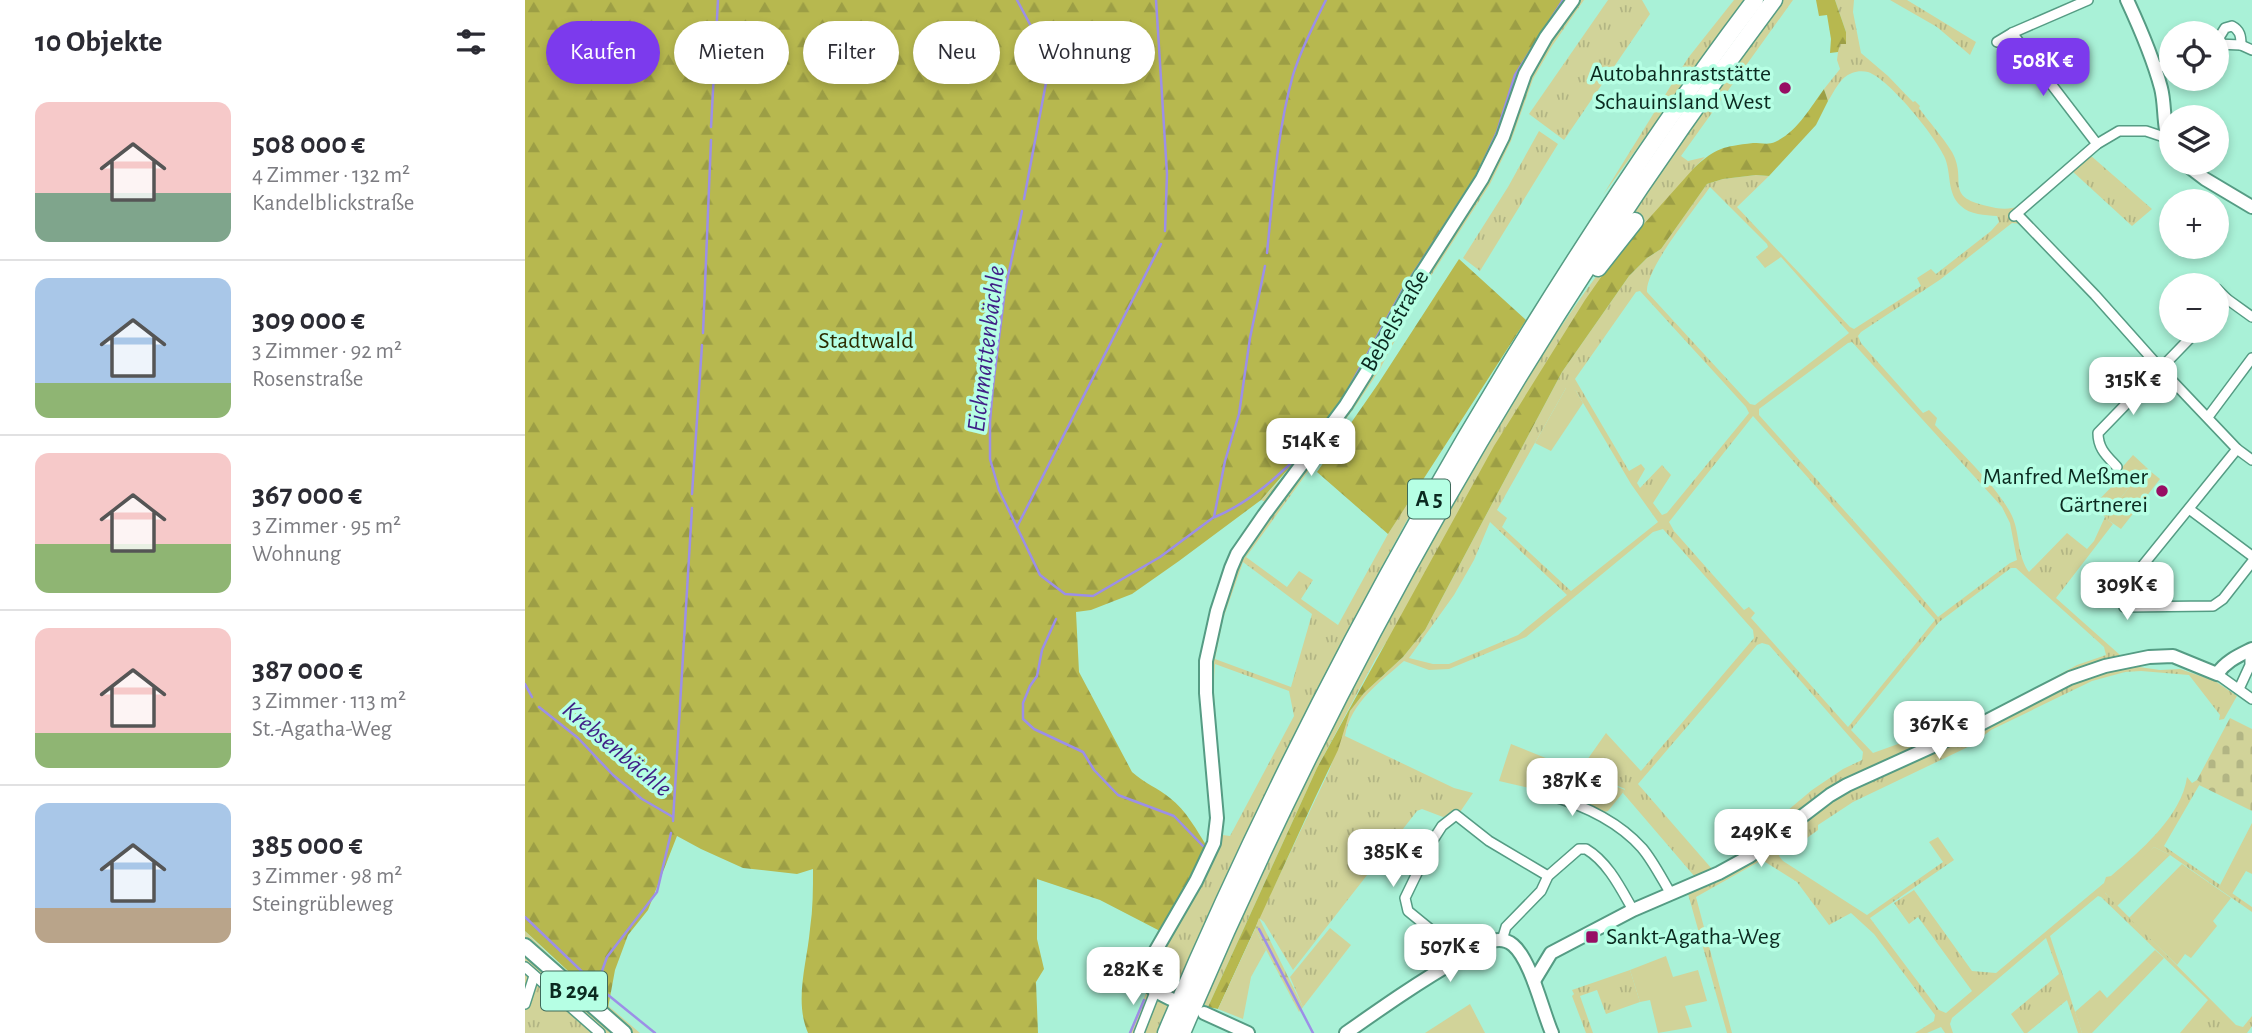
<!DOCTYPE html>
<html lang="de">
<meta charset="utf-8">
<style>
body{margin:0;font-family:"Alegreya Sans",sans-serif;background:#f2f2f3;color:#2b2b33;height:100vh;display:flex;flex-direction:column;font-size:26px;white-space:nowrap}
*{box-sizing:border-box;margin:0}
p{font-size:23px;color:#7c7c81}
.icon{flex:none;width:38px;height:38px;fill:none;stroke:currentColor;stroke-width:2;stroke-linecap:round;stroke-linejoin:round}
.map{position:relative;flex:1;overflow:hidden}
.details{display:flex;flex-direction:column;background:#fff;width:525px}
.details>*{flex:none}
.banner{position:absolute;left:21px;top:21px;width:665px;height:63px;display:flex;gap:14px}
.controls{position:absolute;left:1634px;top:21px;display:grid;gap:14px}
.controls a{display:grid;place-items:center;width:70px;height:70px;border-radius:50%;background:#fff;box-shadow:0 4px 10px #0003;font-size:35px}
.price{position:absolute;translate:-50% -60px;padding:0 16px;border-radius:14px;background:#fff;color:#222;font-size:23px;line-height:46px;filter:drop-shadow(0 2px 4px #0008)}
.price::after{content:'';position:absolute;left:50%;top:42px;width:21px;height:16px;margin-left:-10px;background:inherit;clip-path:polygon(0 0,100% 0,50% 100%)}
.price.selected{background:#7c3aed;color:#fff}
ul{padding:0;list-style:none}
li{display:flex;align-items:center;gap:21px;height:175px;padding:0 35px}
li+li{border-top:2px solid #e1e1e2}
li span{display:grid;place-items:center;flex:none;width:196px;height:140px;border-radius:14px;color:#555}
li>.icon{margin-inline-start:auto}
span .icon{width:84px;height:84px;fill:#fffc;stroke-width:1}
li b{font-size:30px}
h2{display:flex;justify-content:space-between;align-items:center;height:84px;padding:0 35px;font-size:30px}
.pill{padding:0 24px;border-radius:32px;background:#fff;box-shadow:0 4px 10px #0003;font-size:24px;line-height:63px}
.pill.selected{background:#7c3aed;color:#fff}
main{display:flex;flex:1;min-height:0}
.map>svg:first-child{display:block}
</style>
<main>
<section class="details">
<h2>10 Objekte<svg class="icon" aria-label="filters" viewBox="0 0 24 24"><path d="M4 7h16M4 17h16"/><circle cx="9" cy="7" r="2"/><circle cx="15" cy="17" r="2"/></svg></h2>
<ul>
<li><span style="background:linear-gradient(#f6c9c9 65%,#7fa58c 0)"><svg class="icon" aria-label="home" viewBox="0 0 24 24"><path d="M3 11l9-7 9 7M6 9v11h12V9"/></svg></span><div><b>508 000 €</b><p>4 Zimmer · 132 m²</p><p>Kandelblickstraße</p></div></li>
<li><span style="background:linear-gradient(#a9c7e8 75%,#8fb573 0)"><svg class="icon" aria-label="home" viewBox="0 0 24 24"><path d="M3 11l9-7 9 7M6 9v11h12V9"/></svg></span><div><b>309 000 €</b><p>3 Zimmer · 92 m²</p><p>Rosenstraße</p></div></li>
<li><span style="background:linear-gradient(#f6c9c9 65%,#8fb573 0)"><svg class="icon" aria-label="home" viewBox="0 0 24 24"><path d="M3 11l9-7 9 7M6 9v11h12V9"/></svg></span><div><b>367 000 €</b><p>3 Zimmer · 95 m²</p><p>Wohnung</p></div></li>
<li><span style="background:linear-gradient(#f6c9c9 75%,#8fb573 0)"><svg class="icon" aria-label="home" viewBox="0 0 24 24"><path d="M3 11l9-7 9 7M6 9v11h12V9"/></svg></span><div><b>387 000 €</b><p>3 Zimmer · 113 m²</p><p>St.-Agatha-Weg</p></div></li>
<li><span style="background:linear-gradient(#a9c7e8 75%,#b9a48a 0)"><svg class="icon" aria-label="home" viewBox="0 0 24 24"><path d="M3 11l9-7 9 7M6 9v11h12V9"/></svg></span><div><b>385 000 €</b><p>3 Zimmer · 98 m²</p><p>Steingrübleweg</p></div></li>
</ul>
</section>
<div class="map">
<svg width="1727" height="1033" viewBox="0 0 1727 1033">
<defs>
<pattern id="grass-tufts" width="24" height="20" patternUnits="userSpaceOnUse" patternTransform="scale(1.75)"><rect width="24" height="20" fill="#d1d399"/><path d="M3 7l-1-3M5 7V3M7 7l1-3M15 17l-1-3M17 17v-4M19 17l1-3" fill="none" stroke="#b2b584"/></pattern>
<pattern id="forest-firs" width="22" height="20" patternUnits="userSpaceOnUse" patternTransform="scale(1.75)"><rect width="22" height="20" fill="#b7b84f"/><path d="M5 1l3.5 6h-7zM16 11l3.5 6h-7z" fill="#9c9e45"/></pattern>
<pattern id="wetland-marsh" width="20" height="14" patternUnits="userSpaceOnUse" patternTransform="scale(1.75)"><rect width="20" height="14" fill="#d1d399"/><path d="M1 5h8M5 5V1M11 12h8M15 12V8" fill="none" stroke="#b2b584"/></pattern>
<pattern id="cemetery-stones" width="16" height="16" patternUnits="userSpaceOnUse" patternTransform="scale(1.75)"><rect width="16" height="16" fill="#d1d399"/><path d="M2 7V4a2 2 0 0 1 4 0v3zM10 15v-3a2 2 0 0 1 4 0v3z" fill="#b2b584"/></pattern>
</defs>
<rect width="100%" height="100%" fill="#a9f1d7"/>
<g fill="url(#grass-tufts)" fill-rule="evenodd">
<path d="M1037,0H1059L1027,46L1008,79L986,141L965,184L893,296L855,369L832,404L721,557L762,587L774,571L788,580L776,599L813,625L863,534L881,505L887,511C794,681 706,854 632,1033H604L621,993L618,984L683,847L686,808L675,685L688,605L703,563L741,502L736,500L755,480L817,401L877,291L952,175L972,132L993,69ZM718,562L787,614L766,687L690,659L698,619ZM690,664L764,691L769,716L705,836L698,835C701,778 685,720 690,664Z"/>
<polygon points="1083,0 1117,0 1125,14 1039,140 1004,114"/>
<polygon points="1209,0 1220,0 1078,195 1163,58"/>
<path d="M1258,0H1268L1156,156L1163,161L1180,157L1169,168L851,658L792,768L683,1007L679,1004C752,837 831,674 921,515C978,414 1039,314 1112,223L1109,209Z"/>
<path d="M1310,0H1329L1328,12L1336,53L1363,76L1388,102L1390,101L1395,106L1394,108C1404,122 1418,137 1427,152C1443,181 1418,196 1462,206C1473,209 1484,210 1495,206L1537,167L1542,173L1500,212V218L1589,320L1497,224L1487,223L1416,279L1336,332L1333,336L1336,343L1398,413L1404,410L1412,418L1410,425C1432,449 1474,488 1487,516C1495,533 1492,556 1504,572L1542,533L1562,549L1569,541L1580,517L1621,467L1625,471L1620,473L1583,520L1588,524L1531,598L1595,655L1598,668L1614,667L1635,670L1655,669L1690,681L1712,696L1699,719L1694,720L1695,715L1664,675L1616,671L1600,672L1567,681L1466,730L1445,746L1328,802L1293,825V830L1282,838L1276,836L1256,850L1254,856L1258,861L1342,915L1418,862L1404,842L1413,837L1429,860L1345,918L1414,1010L1421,1013L1447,991L1393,917L1384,924L1369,903L1389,890L1447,971L1471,973L1579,883L1581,877L1586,876C1614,852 1657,816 1662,777L1667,783L1672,780L1676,782L1639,846L1727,907V912L1645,855L1629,847L1580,893L1711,1025L1718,1027L1727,1016V1026L1722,1033H1655L1683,1000L1576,897L1573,896L1525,936L1557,1033H1553L1542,1000L1502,1033H1499L1486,1014L1534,974L1521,938L1427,1018L1425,1024L1428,1033H1420L1416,1027L1402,1033H1390L1409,1021L1410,1015L1349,934L1326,913L1304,925L1272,882L1237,860L1171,897L1207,1033H1202L1160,883L1170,877L1098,793L1100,789L1055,770L1081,733L1116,771L1229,638L1228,630L1138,529L1128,532L1001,637L924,669L904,670L879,661C854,683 826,702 820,736L929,788L948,793L935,812L918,817L897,809L892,811L768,970L739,922L734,918L804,771L825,711L839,693L878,657L900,630L1037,372L1104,276L1122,258L1136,249L1182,184L1198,179L1231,175L1244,176L1212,207L1325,327L1329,329L1396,286L1392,278L1406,269L1411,274L1466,231L1474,222L1472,216C1460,215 1445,215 1436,206C1421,193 1427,172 1419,156C1410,136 1364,79 1343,72C1338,71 1332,71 1327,73C1315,77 1309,92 1303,101L1299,89L1315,69L1312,60L1314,44H1321V32ZM1185,187L1242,244L1243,247L1231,257L1240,268L1256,257L1324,333L1230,405L1225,404L1122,292C1120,269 1170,209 1185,187ZM1115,291L1221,407L1224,413L1142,513L1137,515L1128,503L1146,475L1137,465L1115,488L1112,483L1120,469L1116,464L1104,471L1050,379L1111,292ZM1327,342L1477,507L1485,523L1492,560L1485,563L1413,617L1386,585L1234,415V409L1323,343ZM1041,388L1051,391L1106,484L1133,522L1046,591L977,527L982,518L972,510ZM1228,416L1410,620L1323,727L1226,618L1230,613L1224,607L1219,610L1149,531L1144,522ZM965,522L1042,595L993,635L924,664H908L884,658L929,595L949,560ZM1486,568H1491L1579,647L1581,655L1552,665L1449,721H1437L1348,753L1326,730L1414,622ZM1237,643L1244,645L1338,752L1337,760L1318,769L1287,790L1256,816L1239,831L1229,846L1187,869L1113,784L1232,645Z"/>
<polygon points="1365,0 1382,0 1451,42 1445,55 1412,27"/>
<polygon points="1014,131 1033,144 955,271 938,258 983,187"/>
<polygon points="1565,155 1627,209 1607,226 1546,170"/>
<polygon points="805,928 826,945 778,1007 765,977"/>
<polygon points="0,931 25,956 115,1033 0,1033"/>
<polygon points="1105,970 1115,1002 1081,1014 1072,990 1055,996 1068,1033 1061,1033 1047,996 1049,994 1047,990"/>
</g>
<g fill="url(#forest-firs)">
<path d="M0,0H1037L993,69L972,132L952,175L877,291L817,401L787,442L736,500L654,561L607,594L566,610L551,612L554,672L607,772C619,783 633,788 645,798C661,810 672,831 683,848L635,931L575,900L512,879V939L519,969L511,982L513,1033H283C269,1001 282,963 285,929C288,909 288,889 288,869L272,874L218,868L176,849L152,836L123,910L103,935L90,970L83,1008L0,931Z"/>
<polygon points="1291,0 1310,0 1321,32 1321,44 1315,44 1313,52 1305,53 1306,39 1302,15 1294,16"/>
<path d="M1299,89L1303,101L1291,125L1244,176L1231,175L1198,179L1182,184L1136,249L1122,258L1104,276L1037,372L900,630L878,657L839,693L825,711L813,750L790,798L693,1009L683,1007L792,768L969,446L1060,300L1093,253L1169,168C1192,147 1197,147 1228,143C1236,143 1244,145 1250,142C1272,132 1285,108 1299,89Z"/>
<polygon points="934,259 1001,320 863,534 792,472 853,384"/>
</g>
<polygon fill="url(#wetland-marsh)" points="734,918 778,1007 774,1012 730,929"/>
<polygon fill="url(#cemetery-stones)" points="1705,718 1727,729 1727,811 1674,785 1675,782 1672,780"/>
<g fill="#d1d399">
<polygon points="1044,387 1051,391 1058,403 1026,451 1010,443 1041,388"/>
<polygon points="1608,455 1621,467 1580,517 1568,506 1596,477 1593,472"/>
<polygon points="1625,471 1635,479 1596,529 1583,520 1585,514 1620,473"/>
<polygon points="986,744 1100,790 1083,811 1079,812 1040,796 974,781"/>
<polygon points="1727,823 1727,874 1721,871 1707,894 1695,885"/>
<polygon points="1629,847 1645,855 1592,906 1580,893 1581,887"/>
<polygon points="1657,864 1706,898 1688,921 1692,926 1666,958 1660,954 1652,965 1604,918"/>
<polygon points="730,929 741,950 726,977 718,1019 693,1009"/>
<polygon points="1630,950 1639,958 1567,1033 1557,1033 1550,1012 1575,990 1582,998"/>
<polygon points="1141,956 1148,977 1173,970 1182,1001 1160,1006 1167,1027 1133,1033 1125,1000 1115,1002 1105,970"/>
<polygon points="945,1004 960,1033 900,1033"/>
</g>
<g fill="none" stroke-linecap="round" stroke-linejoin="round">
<g stroke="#9c8fe7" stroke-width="2.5">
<polyline points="492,0 523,58 524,67 499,199"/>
<polyline points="631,0 642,174 640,231"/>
<polyline points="186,127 193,0"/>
<polyline points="497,211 480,290 468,386 465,422 465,459 474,490 515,575 540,594 568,596 635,557 689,517 700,461 714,414 725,338 740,266"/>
<path d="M742,253C748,194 752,132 768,75C776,49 789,24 801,0"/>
<polyline points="178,333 186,140"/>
<polyline points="807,414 820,395 877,291 952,175 972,132 990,75 1038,0"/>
<polyline points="167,494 177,345"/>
<path d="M690,517C726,502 754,475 782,448"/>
<polyline points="492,527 636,244"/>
<polyline points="531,619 517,650 512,676 505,686 498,703 498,719 509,729 558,752 569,770 593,795 649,816 678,846"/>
<polyline points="0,684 7,697"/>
<polyline points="14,707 53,738 88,775 117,799 148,817"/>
<polyline points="148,821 167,508"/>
<polyline points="0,917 72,986 130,1033"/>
<polyline points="734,929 788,1033"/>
<polyline points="72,985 82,957 132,892 146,833"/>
<polyline points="605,1033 619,1000"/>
</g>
<g stroke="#559c84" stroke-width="12">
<g id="street">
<polyline points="1487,33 1572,144"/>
<path d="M1692,41L1700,28L1707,26C1715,30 1716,36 1716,45"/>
<polyline points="1472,42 1487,33 1563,0"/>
<polyline points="1692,44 1716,45 1727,50"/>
<polyline points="1630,69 1647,62"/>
<polyline points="1492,214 1570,295 1636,369 1712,449 1727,460"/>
<polyline points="1489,216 1572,144 1594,131 1621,131 1642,138"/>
<polyline points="1692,289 1702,299 1727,317"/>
<polyline points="1692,310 1702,299"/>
<polyline points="1683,417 1727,358"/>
<polyline points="1712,449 1597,591 1599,607 1688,606 1698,599 1727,562"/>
<path d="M1592,467C1582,456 1573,449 1573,433L1672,331"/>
<polyline points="1664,509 1727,556"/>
<polyline points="1692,674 1727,699"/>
<polyline points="1714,689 1725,665 1725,650"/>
<path d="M1023,795C1058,805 1092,820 1117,848C1128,861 1137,879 1146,894"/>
<path d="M977,940L981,927L1016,891L1023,876L1054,849H1061C1083,862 1096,889 1108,910"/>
<polyline points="928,962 916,941 905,929 883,911 880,898 908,840 917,826 931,815 964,841 1023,876"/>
<polyline points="0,967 75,1033"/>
<polyline points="0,1004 9,976"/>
<polyline points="614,1033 630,992"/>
</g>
</g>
<g stroke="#559c84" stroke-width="16">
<g id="secondary">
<path d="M1602,0C1615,28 1628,58 1636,88C1641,107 1637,130 1647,148"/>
<polyline points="1659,163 1680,179 1727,207"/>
<path d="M1009,981L1026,953L1108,910L1194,873L1225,856L1305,795L1322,785L1450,727L1545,678L1580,666L1624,657L1648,656L1692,674C1701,661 1713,656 1727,649"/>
<path d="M646,999C629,991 615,985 623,964L671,881L689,843L692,818L681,693V661L692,611L706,568L712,554L739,515L821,405L841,373L886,290L957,179L978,137L1000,74L1021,37L1048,0"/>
<polyline points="679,1013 723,1033"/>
<path d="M821,1033C858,1007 895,981 934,959C944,953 956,944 967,941C975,939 982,940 988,945C1006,960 1017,1010 1027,1033"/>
</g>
</g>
<g stroke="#559c84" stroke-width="18">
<polyline id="primary" points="0,946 99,1033"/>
</g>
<g stroke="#559c84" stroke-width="19">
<g id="highway">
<polyline points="1073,268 1110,221"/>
<path d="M641,1033C739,801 855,577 986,362C1062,238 1142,116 1230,0"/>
<path d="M657,1033C812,667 1010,319 1249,0"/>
</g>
</g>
<use href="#street" stroke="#fff" stroke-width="9"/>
<use href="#secondary" stroke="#fff" stroke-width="12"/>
<use href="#primary" stroke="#fff" stroke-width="14"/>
<use href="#highway" stroke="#fff" stroke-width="16"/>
</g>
<g fill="#970e64" stroke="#b6ffe4" stroke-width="2.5">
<circle cx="1260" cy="88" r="7"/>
<circle cx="1637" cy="491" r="7"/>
<rect x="1060" y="930" width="14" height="14" rx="3.5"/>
</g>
<g text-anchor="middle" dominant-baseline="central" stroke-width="7" stroke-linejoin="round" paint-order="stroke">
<g fill="#b6ffe4" stroke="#3e6a5b" stroke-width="2">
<rect x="883" y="479.5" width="42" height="39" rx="5"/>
<rect x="16" y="971.5" width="66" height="39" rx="5"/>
</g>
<g font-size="23" font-weight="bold" fill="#0b2a20">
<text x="904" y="499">A 5</text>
<text x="49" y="991">B 294</text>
</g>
<g font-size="24" fill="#0b2a20" stroke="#b6ffe4" text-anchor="end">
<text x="1246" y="74">Autobahnraststätte<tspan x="1246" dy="28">Schauinsland West</tspan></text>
<text x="1623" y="477">Manfred Meßmer<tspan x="1623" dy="28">Gärtnerei</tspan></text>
<text x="1081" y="937" text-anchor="start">Sankt-Agatha-Weg</text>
</g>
<g font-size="24" fill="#0b2a20" stroke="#b6ffe4">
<text transform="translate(870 321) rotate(-60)">Bebelstraße</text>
</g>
<g font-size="24" fill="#2c2c00" stroke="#b6ffe4">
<text x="341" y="341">Stadtwald</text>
</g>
<g font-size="26" font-style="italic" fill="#3f1f86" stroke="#b6ffe4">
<text transform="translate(461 349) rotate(-83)">Eichmattenbächle</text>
<text transform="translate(92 749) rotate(40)">Krebsenbächle</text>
</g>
</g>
</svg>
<div class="controls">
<a><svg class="icon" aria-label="locate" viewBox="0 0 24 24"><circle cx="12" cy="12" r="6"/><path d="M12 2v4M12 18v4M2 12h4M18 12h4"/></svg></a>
<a><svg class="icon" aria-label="layers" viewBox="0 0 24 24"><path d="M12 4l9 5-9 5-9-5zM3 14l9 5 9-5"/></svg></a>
<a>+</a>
<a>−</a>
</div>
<b class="price selected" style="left:1518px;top:98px">508K €</b>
<b class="price" style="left:1608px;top:417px">315K €</b>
<b class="price" style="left:786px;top:478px">514K €</b>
<b class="price" style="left:1602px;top:622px">309K €</b>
<b class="price" style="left:1414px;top:761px">367K €</b>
<b class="price" style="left:1047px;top:818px">387K €</b>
<b class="price" style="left:1236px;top:869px">249K €</b>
<b class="price" style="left:868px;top:889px">385K €</b>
<b class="price" style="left:925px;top:984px">507K €</b>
<b class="price" style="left:608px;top:1007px">282K €</b>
<div class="banner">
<a class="pill selected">Kaufen</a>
<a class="pill">Mieten</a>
<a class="pill">Filter</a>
<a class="pill">Neu</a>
<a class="pill">Wohnung</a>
</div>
</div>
</main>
